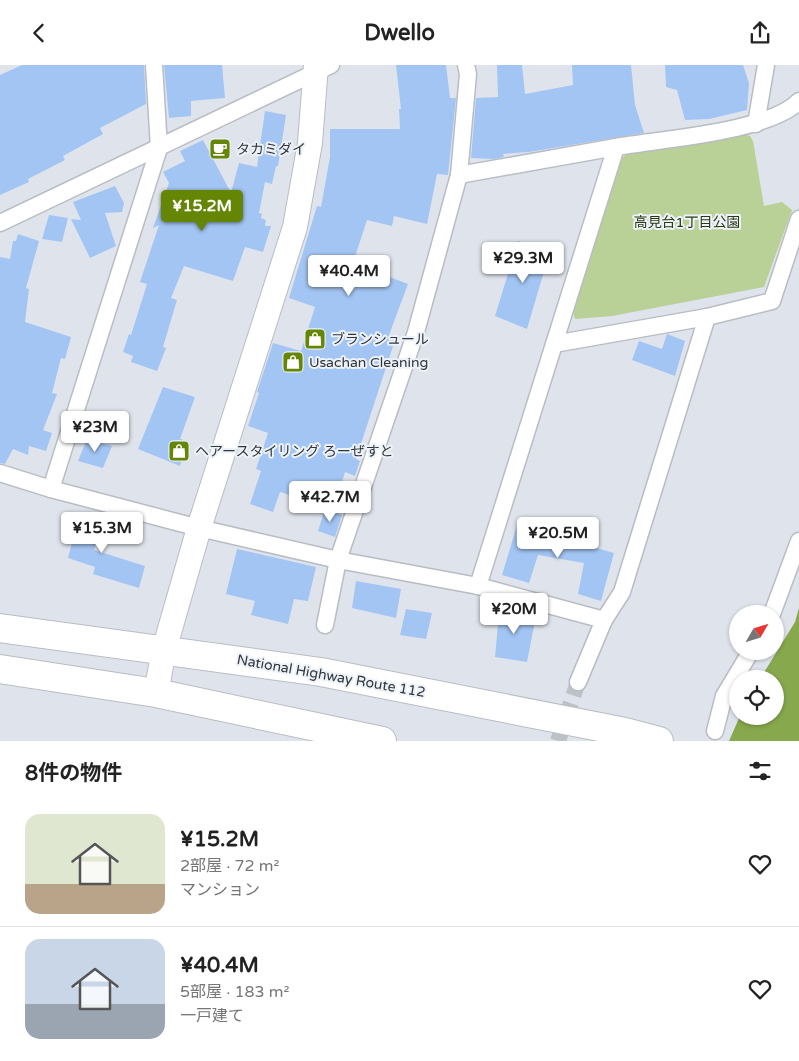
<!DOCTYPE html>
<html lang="ja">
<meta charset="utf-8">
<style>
body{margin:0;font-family:"Varela Round","Noto Sans JP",sans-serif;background:#f2f2f2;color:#222;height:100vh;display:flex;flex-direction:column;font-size:19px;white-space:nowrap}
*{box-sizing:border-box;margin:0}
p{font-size:16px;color:#767676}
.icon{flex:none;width:28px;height:28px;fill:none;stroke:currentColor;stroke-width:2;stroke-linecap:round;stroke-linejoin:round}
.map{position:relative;height:676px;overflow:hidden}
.sheet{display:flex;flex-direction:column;background:#fff;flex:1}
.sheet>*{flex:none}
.needle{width:32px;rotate:51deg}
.tools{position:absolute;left:729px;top:540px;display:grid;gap:10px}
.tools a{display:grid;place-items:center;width:55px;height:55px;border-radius:50%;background:#fff;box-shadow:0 1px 4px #0004;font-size:25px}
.price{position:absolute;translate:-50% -42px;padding:0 11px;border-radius:5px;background:#fff;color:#222;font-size:16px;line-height:32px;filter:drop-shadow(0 1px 2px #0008)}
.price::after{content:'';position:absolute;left:50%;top:30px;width:15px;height:11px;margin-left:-8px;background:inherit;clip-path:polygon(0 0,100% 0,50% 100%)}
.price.active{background:#648604;color:#fff}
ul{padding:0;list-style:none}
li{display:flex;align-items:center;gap:15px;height:125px;padding:0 25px}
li+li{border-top:1px solid #e0e0e0}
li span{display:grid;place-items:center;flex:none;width:140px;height:100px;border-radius:15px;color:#555}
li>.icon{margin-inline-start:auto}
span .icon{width:60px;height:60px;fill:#fffc;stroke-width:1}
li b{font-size:21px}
h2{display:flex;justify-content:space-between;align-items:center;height:60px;padding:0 25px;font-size:21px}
header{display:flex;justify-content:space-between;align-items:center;height:65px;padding:0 25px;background:#fff;font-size:22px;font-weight:700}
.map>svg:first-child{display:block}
</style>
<header><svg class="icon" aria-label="back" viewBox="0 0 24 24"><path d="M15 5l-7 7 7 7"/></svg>Dwello<svg class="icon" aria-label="share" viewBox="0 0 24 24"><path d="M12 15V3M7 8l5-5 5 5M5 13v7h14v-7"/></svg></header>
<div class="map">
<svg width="799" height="676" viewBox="0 0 799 676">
<rect width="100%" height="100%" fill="#dfe4ec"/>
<polygon fill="#b9d096" points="742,68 750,71 753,76 764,141 782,137 792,145 764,222 612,251 575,254 573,248 620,94 628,88"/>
<polygon fill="#87a84c" points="799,543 799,676 729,676 740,651 775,651 775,614 760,614 795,557"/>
<g fill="#a3c5f3">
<polygon points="22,0 144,0 146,39 100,63 103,69 63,91 65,95 28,114 29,117 0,130 0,10"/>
<polygon points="164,0 222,0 225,33 191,36 191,51 169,53"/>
<polygon points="396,0 446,0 450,33 456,33 448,110 437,109 427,159 394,151 392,161 367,155 353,198 408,219 389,270 396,272 356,394 360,396 355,411 345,407 334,444 280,427 273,447 250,439 261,406 256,404 268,368 248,361 259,328 257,327 273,278 301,286 315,242 289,233 317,141 321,142 330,92 330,64 400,64 399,44 401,44"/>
<polygon points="497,0 522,0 525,29 573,20 572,0 631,0 635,40 644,68 529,87 503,89 504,92 494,94 471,93 476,33 498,32"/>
<polygon points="665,0 743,0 749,18 747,45 709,54 685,55 677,25 666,22"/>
<polygon points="265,46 286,50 278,101 276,101 272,119 265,117 259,148 262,149 261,153 266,155 265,161 271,161 263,187 245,182 233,216 184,201 171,233 177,235 163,282 166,283 157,306 131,297 133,291 123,287 129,269 131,270 147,219 140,217 159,160 153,163 169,118 163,107 185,96 180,86 203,75 231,128 239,98 257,102"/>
<polygon points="115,121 124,138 122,147 105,148 116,181 90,193 71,154 81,155 73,137"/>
<polygon points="49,150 68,153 62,177 42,174"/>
<polygon points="18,169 39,176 26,223 29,224 25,257 71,272 65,294 61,293 52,328 57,329 43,365 52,368 46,386 29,381 28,390 13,384 5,399 0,398 0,192 10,194 13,176 16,176"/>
<polygon points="518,176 550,186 527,264 495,251"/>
<polygon points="667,269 685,276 675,311 632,295 639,276 662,284"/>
<polygon points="163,322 195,332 180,374 188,376 180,401 138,384"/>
<polygon points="87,374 112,381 103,403 78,396"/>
<polygon points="325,444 342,450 335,472 318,466"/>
<polygon points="80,447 103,455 94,485 145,501 139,523 93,509 95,502 68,493"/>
<polygon points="518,457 545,468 614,488 601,536 578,529 584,498 538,490 529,518 502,510"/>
<polygon points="237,484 316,502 308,536 294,534 288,559 251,550 255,536 226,529"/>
<polygon points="356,516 401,524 396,553 352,543"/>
<polygon points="406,544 432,548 426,574 400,570"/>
<polygon points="499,544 536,551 527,597 495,592 498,559 496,558"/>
</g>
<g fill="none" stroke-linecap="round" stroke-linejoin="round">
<polyline stroke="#bdc1c8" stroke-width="16" stroke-dasharray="16 8" stroke-linecap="butt" points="558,676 578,617"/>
<g stroke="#b8bdc3" stroke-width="19">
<g id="street">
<polyline points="756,59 766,0"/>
<polyline points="459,110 616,82"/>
<polyline points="0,158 331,0"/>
<polyline points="554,279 707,252 772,236 799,154"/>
<polyline points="0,408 51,424 199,463 338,495 478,521 604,555"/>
<polyline points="51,424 159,83 154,0"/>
<path d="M478,521L616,82C661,74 769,67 799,36"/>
<polyline points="772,549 799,476"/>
<polyline points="325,560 338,495 416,267 459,110 468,9 466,0"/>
<polyline points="578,617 604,555 622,527 707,252"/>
<polyline points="715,666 724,631 751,586"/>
</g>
</g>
<g stroke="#b8bdc3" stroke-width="26">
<polyline id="secondary" points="156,628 164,585 199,463 295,162 310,78 316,0"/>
</g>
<g stroke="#b8bdc3" stroke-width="30">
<g id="highway">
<polyline points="0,563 321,607 625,667 659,676"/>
<polyline points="0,604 156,628 382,676"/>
</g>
</g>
<use href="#street" stroke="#fff" stroke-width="16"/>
<use href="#secondary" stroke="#fff" stroke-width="24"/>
<use href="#highway" stroke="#fff" stroke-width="28"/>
</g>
<defs>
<g id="cafe-square" transform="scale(1.125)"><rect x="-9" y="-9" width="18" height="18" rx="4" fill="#648604" stroke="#ecf2f9"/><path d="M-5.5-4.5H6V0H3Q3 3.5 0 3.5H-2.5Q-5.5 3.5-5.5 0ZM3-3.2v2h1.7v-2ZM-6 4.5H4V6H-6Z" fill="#fff"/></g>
<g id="shop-square" transform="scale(1.125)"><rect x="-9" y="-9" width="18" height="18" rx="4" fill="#648604" stroke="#ecf2f9"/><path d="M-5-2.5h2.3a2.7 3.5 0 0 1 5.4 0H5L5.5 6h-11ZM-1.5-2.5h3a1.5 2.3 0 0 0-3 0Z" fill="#fff"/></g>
</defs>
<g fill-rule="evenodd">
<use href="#cafe-square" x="220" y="84"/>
<use href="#shop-square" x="315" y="274"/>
<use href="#shop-square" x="293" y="297"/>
<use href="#shop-square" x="179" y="386"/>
</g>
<g text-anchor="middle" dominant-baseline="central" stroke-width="4" stroke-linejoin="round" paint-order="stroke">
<g font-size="14" fill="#333538" stroke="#ecf2f9" text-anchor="start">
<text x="236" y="84">タカミダイ</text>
<text x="331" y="274">ブランシュール</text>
<text x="309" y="297">Usachan Cleaning</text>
<text x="195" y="386">ヘアースタイリング ろーぜすと</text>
</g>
<g font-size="14" fill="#2b3811" stroke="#ecf2f9">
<text x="687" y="157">高見台1丁目公園</text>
</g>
<g font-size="14" fill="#333538" stroke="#ecf2f9">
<text transform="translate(331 611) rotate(10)">National Highway Route 112</text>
</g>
</g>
</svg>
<div class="tools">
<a><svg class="needle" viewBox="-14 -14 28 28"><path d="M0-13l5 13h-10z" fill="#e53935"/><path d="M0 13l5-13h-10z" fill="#767676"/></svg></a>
<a><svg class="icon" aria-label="locate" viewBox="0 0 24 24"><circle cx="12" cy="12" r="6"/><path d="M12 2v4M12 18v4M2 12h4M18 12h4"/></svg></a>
</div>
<b class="price active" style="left:202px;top:167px">¥15.2M</b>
<b class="price" style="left:523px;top:219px">¥29.3M</b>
<b class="price" style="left:349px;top:232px">¥40.4M</b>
<b class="price" style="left:95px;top:388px">¥23M</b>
<b class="price" style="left:330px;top:458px">¥42.7M</b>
<b class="price" style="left:102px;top:489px">¥15.3M</b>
<b class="price" style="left:558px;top:494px">¥20.5M</b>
<b class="price" style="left:514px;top:570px">¥20M</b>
</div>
<section class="sheet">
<h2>8件の物件<svg class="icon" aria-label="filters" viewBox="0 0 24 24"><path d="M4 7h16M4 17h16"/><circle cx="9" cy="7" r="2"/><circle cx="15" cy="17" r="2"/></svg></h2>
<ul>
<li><span style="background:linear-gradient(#dfe7d0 70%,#b9a48a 0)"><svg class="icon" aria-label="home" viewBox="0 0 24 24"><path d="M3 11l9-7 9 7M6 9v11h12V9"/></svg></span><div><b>¥15.2M</b><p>2部屋 · 72 m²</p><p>マンション</p></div><svg class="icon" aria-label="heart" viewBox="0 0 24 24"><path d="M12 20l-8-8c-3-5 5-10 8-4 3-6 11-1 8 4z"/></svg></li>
<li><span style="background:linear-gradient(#c9d6e8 65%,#9aa5b1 0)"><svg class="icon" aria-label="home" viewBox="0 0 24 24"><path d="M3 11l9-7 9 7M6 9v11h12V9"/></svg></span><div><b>¥40.4M</b><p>5部屋 · 183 m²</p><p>一戸建て</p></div><svg class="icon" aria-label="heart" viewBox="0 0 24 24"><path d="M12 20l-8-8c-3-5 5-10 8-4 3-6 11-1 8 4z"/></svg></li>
</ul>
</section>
